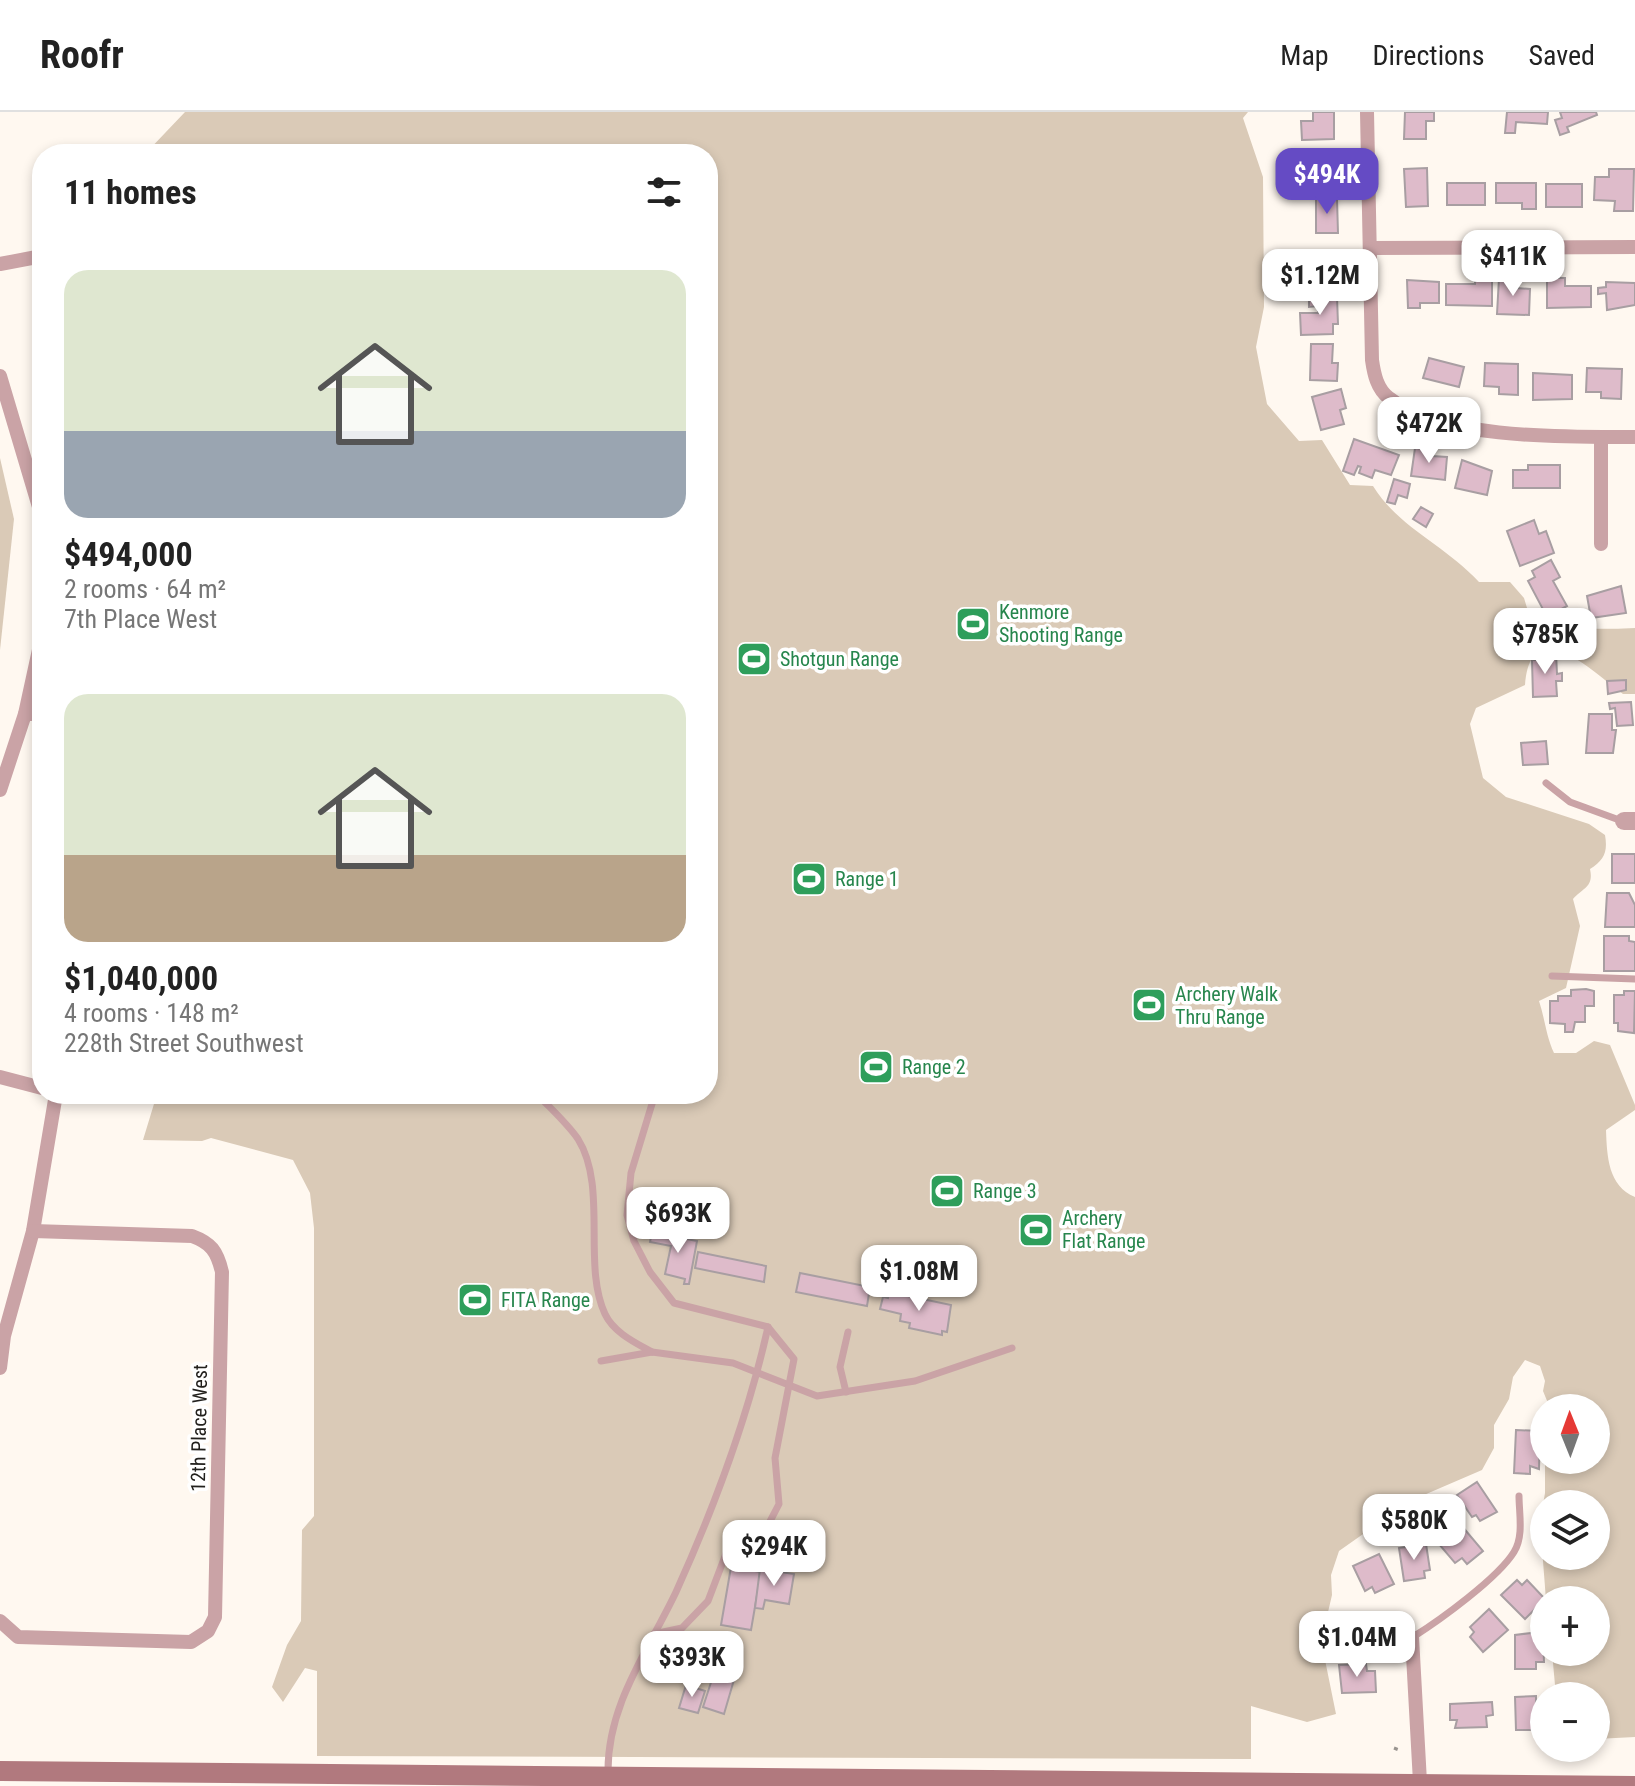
<!DOCTYPE html>
<meta charset="utf-8">
<style>
body{margin:0;font-family:"Roboto Condensed",sans-serif;background:#f6f6f6;color:#222;height:100vh;display:flex;flex-direction:column;font-size:30px;white-space:nowrap}
*{box-sizing:border-box;margin:0}
p{font-size:26px;color:#767676}
.icon{flex:none;width:44px;height:44px;fill:none;stroke:currentColor;stroke-width:2;stroke-linecap:round;stroke-linejoin:round}
.map{position:relative;flex:1;overflow:hidden}
.drawer{position:absolute;left:32px;top:32px;width:686px;height:960px;display:flex;flex-direction:column;background:#fff;border-radius:32px;box-shadow:0 4px 12px #0003}
.drawer>*{flex:none}
.needle{width:52px;rotate:359deg}
.controls{position:absolute;left:1530px;top:1282px;display:grid;gap:16px}
.controls a{display:grid;place-items:center;width:80px;height:80px;border-radius:50%;background:#fff;box-shadow:0 4px 12px #0003;font-size:40px}
.price{position:absolute;translate:-50% -68px;padding:0 18px;border-radius:16px;background:#fff;color:#222;font-size:26px;line-height:52px;filter:drop-shadow(0 2px 4px #0008)}
.price::after{content:'';position:absolute;left:50%;top:48px;width:24px;height:18px;margin-left:-12px;background:inherit;clip-path:polygon(0 0,100% 0,50% 100%)}
.price.active{background:#654bc4;color:#fff}
ul{padding:0;list-style:none}
li{display:grid;align-content:center;gap:16px;height:424px;padding:0 32px}
li span{display:grid;place-items:center;height:248px;border-radius:24px;color:#555}
li>.icon{margin-inline-start:auto}
span .icon{width:144px;height:144px;fill:#fffc;stroke-width:1}
li b{font-size:34px}
h2{display:flex;justify-content:space-between;align-items:center;height:96px;padding:0 32px;font-size:34px}
header{display:flex;align-items:center;gap:48px;box-sizing:border-box;height:112px;padding:0 40px;background:#fff;border-bottom:2px solid #e0e0e0}
header strong{font-size:38px}
nav{display:flex;gap:44px;margin-inline-start:auto;font-size:28px}
.map>svg:first-child{display:block}
</style>
<header>
<strong>Roofr</strong>
<nav><a>Map</a><a>Directions</a><a>Saved</a></nav>
</header>
<div class="map">
<svg width="1635" height="1674" viewBox="0 0 1635 1674">
<rect width="100%" height="100%" fill="#fff8f0"/>
<g fill="#dacab7" fill-rule="evenodd">
<path d="M185,0H1248L1243,6L1263,65L1264,195L1256,235L1267,292L1299,329L1322,328L1350,373L1373,374C1399,416 1445,433 1479,470H1510L1524,486L1534,519C1568,515 1601,518 1635,516V582H1623C1595,562 1531,497 1525,573L1476,596L1470,612L1483,666L1506,685L1589,712L1605,723C1608,740 1604,748 1590,757C1594,775 1583,776 1573,787L1580,814L1566,876L1539,889C1545,907 1546,924 1554,941H1576L1594,929L1610,933L1635,993V998L1606,1018C1607,1044 1608,1074 1635,1085V1625L1596,1627V1584H1556L1552,1540H1596V1488H1546L1540,1410L1545,1381V1348H1596V1296H1550L1543,1279L1545,1269L1540,1254L1525,1248L1513,1265L1509,1287L1494,1313V1336L1482,1358L1410,1389L1339,1439L1331,1463L1332,1483L1325,1513L1324,1543L1336,1602L1307,1610L1251,1594V1647L317,1644V1559L305,1556L283,1590L272,1575L287,1533L301,1509L302,1418L314,1404V1116L310,1081L293,1048L211,1026L202,1029L143,1028L157,982H708V42H145ZM1544,1392H1596V1444H1544Z"/>
<polygon points="0,346 14,407 0,538"/>
</g>
<g fill="#debbca" stroke="#a89ea2" stroke-width="2">
<polygon points="1313,0 1334,0 1334,27 1302,28 1301,9 1313,9"/>
<polygon points="1405,0 1434,0 1434,9 1426,9 1426,27 1404,27"/>
<polygon points="1507,0 1548,0 1547,12 1516,10 1515,21 1505,21"/>
<polygon points="1560,0 1596,0 1597,3 1567,15 1569,20 1560,23 1555,8 1562,6"/>
<polygon points="1314,44 1336,44 1335,76 1314,76"/>
<polygon points="1427,56 1428,94 1406,95 1404,57"/>
<polygon points="1609,57 1634,57 1633,99 1614,99 1615,89 1594,88 1595,65 1609,65"/>
<rect x="1447" y="71" width="38" height="22"/>
<polygon points="1496,71 1536,71 1536,97 1522,97 1522,91 1496,91"/>
<rect x="1546" y="72" width="36" height="23"/>
<polygon points="1316,87 1337,87 1338,121 1316,121"/>
<polygon points="1308,140 1337,140 1337,157 1328,157 1328,174 1309,174"/>
<polygon points="1475,165 1492,165 1492,194 1446,193 1446,172 1475,172"/>
<polygon points="1499,166 1516,166 1516,176 1530,177 1529,203 1497,202"/>
<polygon points="1547,166 1565,166 1565,174 1591,174 1591,195 1547,196"/>
<polygon points="1407,168 1439,170 1439,191 1420,191 1420,196 1408,196"/>
<polygon points="1606,170 1635,171 1635,193 1607,198 1606,181 1598,182 1598,176 1606,175"/>
<polygon points="1337,185 1338,212 1333,212 1333,222 1301,223 1300,201 1318,201 1318,194 1309,195 1309,186"/>
<polygon points="1311,232 1333,232 1332,251 1338,251 1337,269 1310,268"/>
<polygon points="1429,246 1464,255 1459,275 1423,266"/>
<polygon points="1485,251 1518,252 1518,283 1499,282 1499,275 1484,274"/>
<polygon points="1587,256 1622,257 1621,287 1601,286 1601,280 1586,280"/>
<polygon points="1533,261 1572,263 1572,287 1533,288"/>
<polygon points="1341,277 1346,296 1340,298 1344,312 1321,318 1312,285"/>
<polygon points="1354,327 1399,343 1391,363 1375,358 1372,366 1359,361 1361,355 1358,354 1354,363 1343,359"/>
<polygon points="1415,336 1433,338 1432,344 1447,345 1445,368 1411,364"/>
<polygon points="1462,348 1492,359 1487,383 1455,376"/>
<polygon points="1528,353 1560,353 1560,376 1513,376 1513,358 1528,358"/>
<polygon points="1394,367 1410,372 1407,386 1398,383 1395,392 1387,390"/>
<polygon points="1421,395 1433,402 1426,415 1413,407"/>
<polygon points="1534,408 1539,422 1546,419 1554,441 1520,454 1507,419"/>
<polygon points="1551,448 1560,465 1553,469 1567,494 1547,505 1528,469 1535,465 1532,459"/>
<polygon points="1621,474 1626,501 1591,506 1587,484"/>
<polygon points="1556,541 1557,562 1562,561 1562,569 1556,569 1557,584 1533,585 1532,548 1538,548 1538,542"/>
<polygon points="1626,568 1626,578 1608,582 1607,569"/>
<polygon points="1631,590 1633,613 1617,614 1615,596 1610,597 1609,591"/>
<polygon points="1589,602 1612,602 1612,618 1616,618 1613,641 1586,641"/>
<polygon points="1546,629 1548,652 1523,653 1521,631"/>
<rect x="1612" y="742" width="23" height="29"/>
<polygon points="1607,781 1629,781 1635,793 1635,815 1605,815"/>
<polygon points="1604,824 1629,824 1629,829 1635,830 1635,859 1604,859"/>
<polygon points="1586,877 1594,879 1594,894 1585,894 1585,910 1575,910 1573,920 1565,920 1565,912 1550,911 1550,889 1558,889 1558,884 1571,884 1571,878"/>
<polygon points="1624,879 1635,879 1634,921 1618,919 1618,911 1614,911 1614,883 1624,883"/>
<polygon points="652,1120 697,1129 689,1172 684,1172 685,1167 665,1162 671,1134 650,1130"/>
<polygon points="698,1140 766,1154 764,1170 695,1156"/>
<polygon points="800,1161 870,1175 867,1194 796,1180"/>
<polygon points="889,1180 951,1193 947,1220 942,1219 942,1223 909,1216 910,1211 900,1209 901,1202 880,1197 883,1185 888,1186"/>
<polygon points="1516,1318 1540,1319 1539,1357 1530,1354 1530,1362 1514,1361"/>
<polygon points="1477,1370 1497,1400 1480,1409 1476,1403 1472,1405 1457,1383"/>
<polygon points="1461,1413 1483,1439 1467,1452 1462,1446 1455,1451 1438,1431"/>
<polygon points="1426,1432 1430,1458 1424,1459 1425,1466 1404,1469 1399,1436"/>
<polygon points="1379,1442 1394,1472 1375,1481 1372,1475 1365,1479 1353,1454"/>
<polygon points="731,1455 761,1460 751,1518 721,1513"/>
<polygon points="760,1457 794,1462 789,1492 765,1488 763,1497 755,1496"/>
<polygon points="1517,1468 1522,1473 1527,1468 1545,1487 1525,1507 1501,1483"/>
<polygon points="1489,1497 1508,1518 1483,1540 1470,1525 1474,1520 1470,1515"/>
<polygon points="1531,1521 1543,1523 1544,1550 1536,1550 1536,1557 1515,1557 1515,1523"/>
<polygon points="1366,1552 1367,1559 1375,1559 1376,1580 1342,1581 1339,1553"/>
<polygon points="716,1555 736,1561 724,1602 703,1595"/>
<polygon points="686,1573 705,1579 698,1601 679,1596"/>
<polygon points="1536,1584 1536,1592 1543,1592 1544,1618 1516,1618 1515,1585"/>
<polygon points="1492,1590 1493,1603 1486,1604 1487,1615 1455,1616 1457,1608 1450,1608 1450,1592"/>
</g>
<g fill="none" stroke-linecap="round" stroke-linejoin="round">
<polyline stroke="#99948f" stroke-width="3" stroke-dasharray="4 4" stroke-linecap="butt" points="1394,1636 1399,1638"/>
<g stroke="#caa3a6" stroke-width="7">
<polyline points="1546,671 1570,690 1622,709"/>
<polyline points="1552,864 1635,867"/>
<path d="M537,982C550,996 567,1011 578,1027C608,1075 582,1153 605,1202C614,1221 636,1231 652,1240"/>
<polyline points="601,1249 652,1240 733,1251 817,1284 915,1269 1012,1236"/>
<polyline points="846,1280 840,1255 848,1220"/>
<polyline points="654,1522 682,1516 708,1489 727,1439 764,1421 779,1392 775,1346 794,1247 768,1215 674,1191 650,1160 634,1129 627,1103 631,1061 655,982"/>
<path d="M1413,1525C1440,1508 1498,1466 1514,1440C1524,1424 1519,1401 1519,1384"/>
<path d="M608,1661C607,1593 648,1539 676,1480C714,1396 748,1305 768,1215"/>
</g>
<g stroke="#caa3a6" stroke-width="14">
<path d="M1367,0L1372,248C1374,262 1377,277 1389,286C1441,328 1570,325 1635,325"/>
<polyline points="1370,136 1635,135"/>
<polyline points="0,152 42,144"/>
<polyline points="0,264 42,405"/>
<polyline points="1601,325 1601,432"/>
<polyline points="25,602 42,602"/>
<polyline points="0,678 25,602 42,524"/>
<polyline points="0,965 42,976"/>
<polyline points="0,1256 4,1224 33,1119 56,982"/>
<path d="M0,1509L18,1525L191,1530L208,1519L215,1505L222,1160C217,1139 211,1131 192,1124L33,1119"/>
<polyline points="1412,1525 1420,1670"/>
</g>
<polyline stroke="#caa3a6" stroke-width="18" points="1624,709 1635,709"/>
<polyline stroke="#b1797e" stroke-width="20" points="0,1659 1635,1674"/>
</g>
<defs>
<g id="stadium-square" transform="scale(1.8)"><rect x="-9" y="-9" width="18" height="18" rx="4" fill="#2e9e5b" stroke="#fff"/><path d="M0-5a6.5 5 0 1 0 0 10a6.5 5 0 1 0 0-10ZM-3.5-1.8h7v3.6h-7Z" fill="#fff"/></g>
</defs>
<g fill-rule="evenodd">
<use href="#stadium-square" x="973" y="512"/>
<use href="#stadium-square" x="754" y="547"/>
<use href="#stadium-square" x="809" y="767"/>
<use href="#stadium-square" x="1149" y="893"/>
<use href="#stadium-square" x="876" y="955"/>
<use href="#stadium-square" x="947" y="1079"/>
<use href="#stadium-square" x="1036" y="1118"/>
<use href="#stadium-square" x="475" y="1188"/>
</g>
<g text-anchor="middle" dominant-baseline="central" stroke-width="7" stroke-linejoin="round" paint-order="stroke">
<g font-size="20" fill="#27864d" stroke="#fff" text-anchor="start">
<text x="999" y="500">Kenmore<tspan x="999" dy="23">Shooting Range</tspan></text>
<text x="780" y="547">Shotgun Range</text>
<text x="835" y="767">Range 1</text>
<text x="1175" y="882">Archery Walk<tspan x="1175" dy="23">Thru Range</tspan></text>
<text x="902" y="955">Range 2</text>
<text x="973" y="1079">Range 3</text>
<text x="1062" y="1106">Archery<tspan x="1062" dy="23">Flat Range</tspan></text>
<text x="501" y="1188">FITA Range</text>
</g>
<g font-size="20" fill="#22201d" stroke="#fff">
<text transform="translate(199 1316) rotate(-89)">12th Place West</text>
</g>
</g>
</svg>
<div class="controls">
<a><svg class="needle" viewBox="-14 -14 28 28"><path d="M0-13l5 13h-10z" fill="#e53935"/><path d="M0 13l5-13h-10z" fill="#767676"/></svg></a>
<a><svg class="icon" aria-label="layers" viewBox="0 0 24 24"><path d="M12 4l9 5-9 5-9-5zM3 14l9 5 9-5"/></svg></a>
<a>+</a>
<a>−</a>
</div>
<b class="price active" style="left:1327px;top:104px">$494K</b>
<b class="price" style="left:1513px;top:186px">$411K</b>
<b class="price" style="left:1320px;top:205px">$1.12M</b>
<b class="price" style="left:1429px;top:353px">$472K</b>
<b class="price" style="left:1545px;top:564px">$785K</b>
<b class="price" style="left:678px;top:1143px">$693K</b>
<b class="price" style="left:919px;top:1201px">$1.08M</b>
<b class="price" style="left:1414px;top:1450px">$580K</b>
<b class="price" style="left:774px;top:1476px">$294K</b>
<b class="price" style="left:1357px;top:1567px">$1.04M</b>
<b class="price" style="left:692px;top:1587px">$393K</b>
<section class="drawer">
<h2>11 homes<svg class="icon" aria-label="filters" viewBox="0 0 24 24"><path d="M4 7h16M4 17h16"/><circle cx="9" cy="7" r="2"/><circle cx="15" cy="17" r="2"/></svg></h2>
<ul>
<li><span style="background:linear-gradient(#dfe7d0 65%,#9aa5b1 0)"><svg class="icon" aria-label="home" viewBox="0 0 24 24"><path d="M3 11l9-7 9 7M6 9v11h12V9"/></svg></span><div><b>$494,000</b><p>2 rooms · 64 m²</p><p>7th Place West</p></div></li>
<li><span style="background:linear-gradient(#dfe7d0 65%,#b9a48a 0)"><svg class="icon" aria-label="home" viewBox="0 0 24 24"><path d="M3 11l9-7 9 7M6 9v11h12V9"/></svg></span><div><b>$1,040,000</b><p>4 rooms · 148 m²</p><p>228th Street Southwest</p></div></li>
</ul>
</section>
</div>
